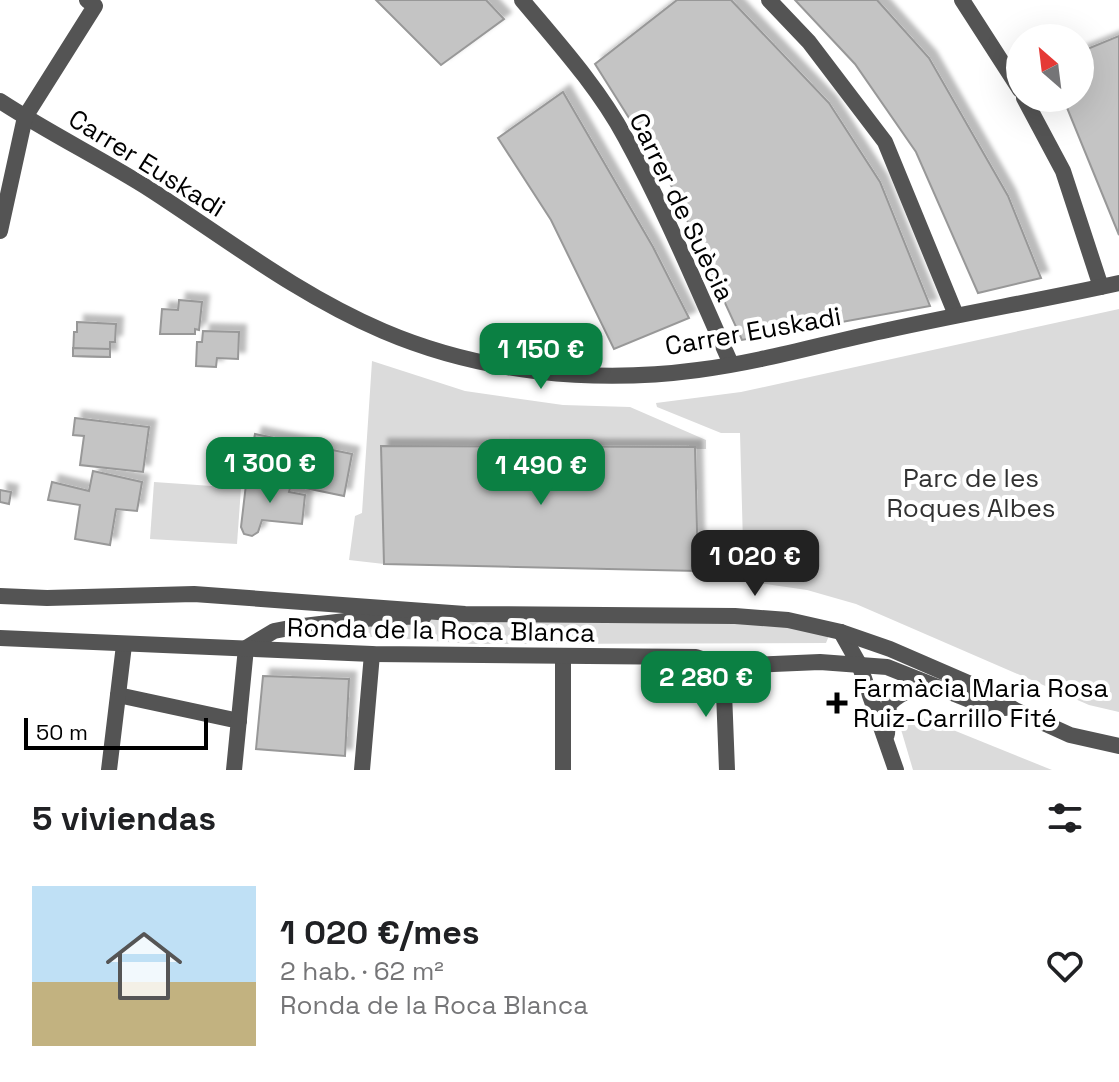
<!DOCTYPE html>
<html lang="es">
<head>
<meta charset="utf-8">
<style>
  body { margin:0; font-family:"Space Grotesk",sans-serif; background:#f6f6f6; color:#202124; height:100vh; display:flex; flex-direction:column; font-size:30px; white-space:nowrap }
  * { box-sizing:border-box; margin:0 }
  p { font-size:26px; color:#757577 }
  .icon { flex:none; width:44px; height:44px; fill:none; stroke:currentColor; stroke-width:2; stroke-linecap:round; stroke-linejoin:round }
  .map { position:relative; height:770px; overflow:hidden }
  .side { display:flex; flex-direction:column; background:#fff; flex:1 }
  .side>* { flex:none }
  .needle { width:52px; rotate:332deg }
  .tools { position:absolute; left:1006px; top:24px; display:grid; gap:16px }
  .tools a { display:grid; place-items:center; width:88px; height:88px; border-radius:50%; background:#fff; box-shadow:0 8px 32px #0002; font-size:40px }
  .scale { position:absolute; left:24px; bottom:20px; width:184px; box-sizing:border-box; padding-left:8px; border:4px solid #000; border-top:0; font-size:22px; line-height:28px; white-space:nowrap; color:#000; -webkit-text-stroke:6px #fff; paint-order:stroke }
  .price { position:absolute; translate:-50% -68px; padding:0 18px; border-radius:16px; background:#0b8043; color:#fff; font-size:26px; line-height:52px; filter:drop-shadow(0 2px 4px #0008) }
  .price::after { content:''; position:absolute; left:50%; top:48px; width:24px; height:18px; margin-left:-12px; background:inherit; clip-path:polygon(0 0,100% 0,50% 100%) }
  .price.active { background:#222; color:#fff }
  ul { padding:0; list-style:none }
  li { display:flex; align-items:center; gap:24px; height:200px; padding:0 32px }
  li span { display:grid; place-items:center; flex:none; width:224px; height:160px; border-radius:0px; color:#555 }
  li>.icon { margin-inline-start:auto }
  span .icon { width:96px; height:96px; fill:#fffc; stroke-width:1 }
  li b { font-size:34px }
  h2 { display:flex; justify-content:space-between; align-items:center; height:96px; padding:0 32px; font-size:34px }
  .map>svg:first-child { display:block }
  .green { fill:#dbdbdb }
  .building { fill:#c4c4c4; stroke:#989898; stroke-width:2; filter:url(#shadow) }
  .lines { fill:none; stroke-linecap:round; stroke-linejoin:round }
  .pedestrian { stroke:#545454; stroke-width:16 }
  .minor { stroke:#545454; stroke-width:16 }
  .tertiary { stroke:#545454; stroke-width:16 }
  .poi-dot { fill:#000; stroke:#fff; stroke-width:3 }
  .labels { text-anchor:middle; stroke-width:8; stroke-linejoin:round; paint-order:stroke }
  .street-label { font-size:26px; fill:#000; stroke:#fff }
  .park-label { font-size:26px; fill:#323232; stroke:#fff }
  .poi-label { font-size:26px; fill:#000; stroke:#fff; text-anchor:start }
</style>
</head>
<body>
<div class="map">
<svg width="1119" height="770" viewBox="0 0 1119 770">
  <defs>
    <filter id="shadow"><feDropShadow dx="7" dy="-7" stdDeviation="2" flood-color="#0004"/></filter>
  </defs>
  <rect width="100%" height="100%" fill="#fff"/>
  <g class="green">
    <polygon points="1119,309 1119,712 1089,705 856,604 807,590 744,581 740,433 721,433 657,407 656,403 741,392"/>
    <polygon points="372,361 465,391 563,405 630,407 706,440 706,449 382,446 384,564 349,560 355,516 362,513"/>
    <polygon points="154,482 241,488 237,544 150,539"/>
    <polygon points="394,618 759,623 830,633 826,643 472,644 383,637 297,636 295,627"/>
    <polygon points="916,715 1052,770 913,770 900,726"/>
  </g>
  <g class="building">
    <polygon points="376,0 486,0 504,19 441,65"/>
    <polygon points="677,0 731,0 829,103 880,182 930,306 742,340 670,183 595,64"/>
    <polygon points="795,0 877,0 929,58 1008,196 1041,278 978,293 916,152 855,64"/>
    <polygon points="1119,36 1119,235 1063,98 1080,98 1080,52"/>
    <polygon points="563,92 653,247 689,318 614,349 551,220 498,138"/>
    <polygon points="179,300 202,302 199,330 195,329 195,334 160,334 162,309 178,310"/>
    <polygon points="77,322 116,324 115,342 110,342 110,357 73,356 74,332 77,332"/>
    <polygon points="203,331 239,332 238,359 217,358 216,367 196,366 197,342 202,342"/>
    <polygon points="73,348 110,349 110,357 73,356"/>
    <polygon points="75,418 149,427 143,472 80,465 84,436 73,435"/>
    <polygon points="255,434 352,454 344,496 247,476"/>
    <polygon points="381,446 695,447 698,571 384,564"/>
    <polygon points="93,471 142,482 137,511 116,509 110,545 75,539 80,505 48,500 52,482 89,491"/>
    <polygon points="247,476 291,485 289,492 305,495 302,524 262,520 258,532 252,536 244,534 241,527"/>
    <polygon points="0,490 11,492 9,504 0,502"/>
    <polygon points="263,676 349,679 345,756 256,749"/>
  </g>
  <g class="lines">
    <g class="pedestrian">
      <polyline points="118,695 239,721"/>
      <polyline points="362,770 372,654"/>
    </g>
    <g class="minor">
      <path d="M522 0C558 43 598 87 625 137 665 210 697 288 731 364"/>
      <polyline points="769,0 809,42 885,142 956,315"/>
      <polyline points="962,0 1020,90"/>
      <polyline points="1024,98 1063,171 1101,287"/>
      <path d="M0 101C49 133 102 159 151 190 228 240 299 295 383 331 481 373 594 384 698 370 762 362 825 343 888 330 965 313 1042 300 1119 283"/>
      <polyline points="0,231 25,117 95,6 87,0"/>
      <polyline points="841,632 859,664 896,770"/>
      <polyline points="723,666 727,770"/>
      <path d="M887 734 889 704C904 689 917 687 939 690"/>
      <polyline points="109,770 124,645"/>
      <polyline points="234,770 246,648 274,631 295,627 362,619 424,616"/>
      <polyline points="563,770 563,658"/>
    </g>
    <g class="tertiary">
      <polyline points="0,596 47,598 194,594 465,614 735,616 788,620 841,632 890,649 980,688 1015,710 1070,735 1119,746"/>
      <polyline points="0,638 372,654 696,657 723,666 820,662 887,667 975,702 1005,708"/>
    </g>
  </g>
  <path class="poi-dot" d="M833 691h8v8h8v8h-8v8h-8v-8h-8v-8h8z"/>
  <g class="labels">
    <g class="street-label">
      <text transform="translate(147 163) rotate(32)" y="9">Carrer Euskadi</text>
      <text transform="translate(682 207) rotate(64)" y="9">Carrer de Suècia</text>
      <text transform="translate(753 331) rotate(-10)" y="9">Carrer Euskadi</text>
      <text transform="translate(441 630) rotate(1)" y="9">Ronda de la Roca Blanca</text>
    </g>
    <g class="park-label">
      <text x="971" y="487">Parc de les<tspan x="971" dy="30">Roques Albes</tspan></text>
    </g>
    <g class="poi-label">
      <text x="853" y="697">Farmàcia Maria Rosa<tspan x="853" dy="30">Ruiz-Carrillo Fité</tspan></text>
    </g>
  </g>
</svg>
<div class="tools">
<a><svg class="needle" viewBox="-14 -14 28 28"><path d="M0-13l5 13h-10z" fill="#e53935"/><path d="M0 13l5-13h-10z" fill="#757577"/></svg></a>
</div>
<div class="scale">50 m</div>
<b class="price" style="left:541px;top:391px">1 150 €</b>
<b class="price" style="left:270px;top:505px">1 300 €</b>
<b class="price" style="left:541px;top:507px">1 490 €</b>
<b class="price active" style="left:755px;top:598px">1 020 €</b>
<b class="price" style="left:706px;top:719px">2 280 €</b>
</div>
<section class="side">
<h2>5 viviendas<svg class="icon" aria-label="filters" viewBox="0 0 24 24"><path d="M4 7h16M4 17h16"/><circle cx="9" cy="7" r="2"/><circle cx="15" cy="17" r="2"/></svg></h2>
<ul>
<li><span style="background:linear-gradient(#bfe0f5 60%,#c2b280 0)"><svg class="icon" aria-label="home" viewBox="0 0 24 24"><path d="M3 11l9-7 9 7M6 9v11h12V9"/></svg></span><div><b>1 020 €/mes</b><p>2 hab. · 62 m²</p><p>Ronda de la Roca Blanca</p></div><svg class="icon" aria-label="heart" viewBox="0 0 24 24"><path d="M12 20l-8-8c-3-5 5-10 8-4 3-6 11-1 8 4z"/></svg></li>
</ul>
</section>
</body>
</html>
